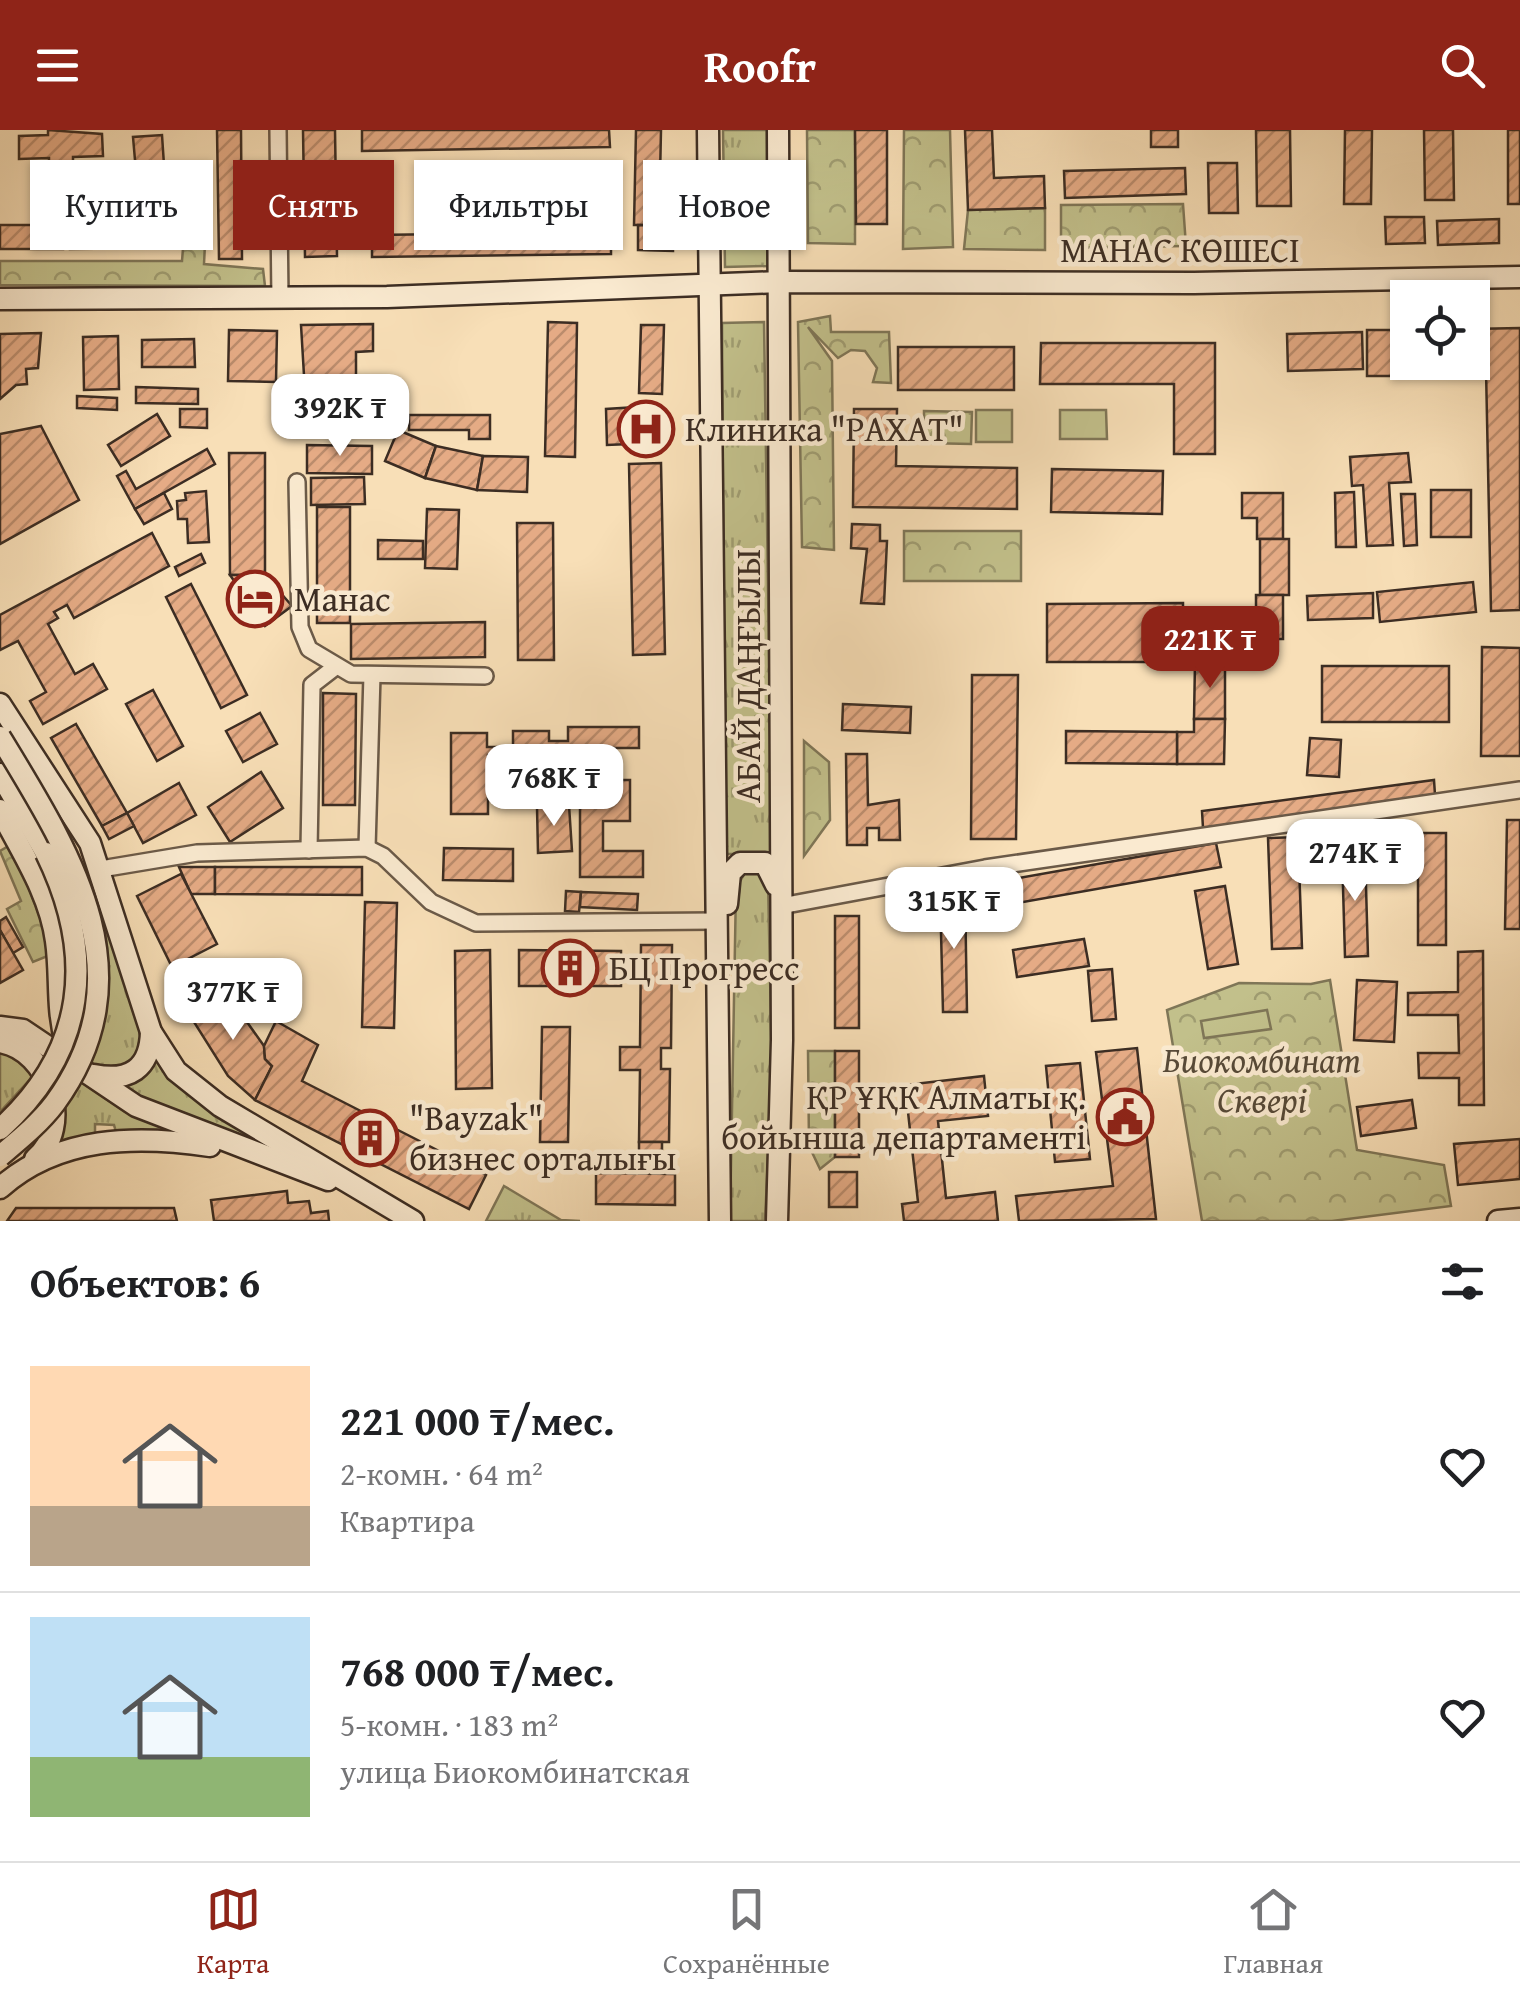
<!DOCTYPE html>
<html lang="ru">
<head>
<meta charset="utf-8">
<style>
  body { margin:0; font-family:"Gentium Book Plus",serif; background:#f2f2f2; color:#202124; height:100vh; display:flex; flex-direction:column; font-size:38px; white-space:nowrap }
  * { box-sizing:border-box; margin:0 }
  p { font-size:32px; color:#757577 }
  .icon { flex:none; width:55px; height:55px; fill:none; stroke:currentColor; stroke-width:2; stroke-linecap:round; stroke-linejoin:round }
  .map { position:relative; height:1091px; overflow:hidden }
  .drawer { display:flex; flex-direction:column; background:#fff; flex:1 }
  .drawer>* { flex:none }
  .guide { position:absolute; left:30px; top:30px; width:1000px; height:90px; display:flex; gap:20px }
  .tools { position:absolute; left:1390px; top:150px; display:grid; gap:20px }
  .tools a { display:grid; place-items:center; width:100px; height:100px; border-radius:0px; background:#fff; box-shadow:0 2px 8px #0004; font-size:50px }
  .price { position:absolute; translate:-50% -85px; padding:0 22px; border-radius:20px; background:#fff; color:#222; font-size:32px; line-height:65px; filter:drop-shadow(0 2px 5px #0008) }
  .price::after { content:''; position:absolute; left:50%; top:60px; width:30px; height:22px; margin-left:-15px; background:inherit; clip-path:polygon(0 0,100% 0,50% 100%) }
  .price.on { background:#8f2418; color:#fff }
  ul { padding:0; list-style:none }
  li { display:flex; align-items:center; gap:30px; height:250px; padding:0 30px }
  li+li { border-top:2px solid #e0e0e0 }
  li span { display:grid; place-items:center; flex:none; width:280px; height:200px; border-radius:0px; color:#555 }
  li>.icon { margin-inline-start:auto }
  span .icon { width:120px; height:120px; fill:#fffc; stroke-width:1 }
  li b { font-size:42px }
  h2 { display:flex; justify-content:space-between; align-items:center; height:120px; padding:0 30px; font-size:42px }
  .pill { padding:0 35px; border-radius:0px; background:#fff; box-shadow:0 2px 8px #0004; font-size:35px; line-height:90px }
  .pill.on { background:#8f2418; color:#fff }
  header { display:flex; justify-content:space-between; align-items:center; height:130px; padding:0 30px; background:#8f2418; color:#fff; font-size:45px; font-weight:700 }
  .tabs { display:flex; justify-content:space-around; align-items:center; height:140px; border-top:2px solid #e0e0e0; background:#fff; font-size:28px; color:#757577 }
  .tabs a { display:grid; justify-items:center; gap:5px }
  .tabs .on { color:#8f2418 }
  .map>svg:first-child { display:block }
  .grass { fill:url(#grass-tufts); stroke:#7f7657; stroke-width:2.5 }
  .forest { fill:url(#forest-crowns); stroke:#7f7657; stroke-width:2.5 }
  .pitch { fill:#c2c08b; stroke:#7f7657; stroke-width:2.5 }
  .building { fill:url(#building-hatch); stroke:#3c2d23; stroke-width:2.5 }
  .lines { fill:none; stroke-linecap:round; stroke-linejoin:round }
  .street-casing { stroke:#6b5a48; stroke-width:20 }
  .secondary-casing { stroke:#3c2d23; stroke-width:25 }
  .street { stroke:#faead0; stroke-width:15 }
  .secondary { stroke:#faead0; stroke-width:20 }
  .secondary-bridge-casing { stroke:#3c2d23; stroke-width:25; stroke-linecap:butt }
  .secondary-bridge { stroke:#faead0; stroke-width:20 }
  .labels { text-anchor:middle; stroke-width:9; stroke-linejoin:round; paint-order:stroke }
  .street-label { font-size:35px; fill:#3c2d23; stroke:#faead0 }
  .poi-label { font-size:35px; fill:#3c2d23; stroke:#faead0; text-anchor:start }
  .park-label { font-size:35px; font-style:italic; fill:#574a38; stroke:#faead0 }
</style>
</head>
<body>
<header><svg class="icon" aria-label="menu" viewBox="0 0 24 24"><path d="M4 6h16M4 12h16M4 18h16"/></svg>Roofr<svg class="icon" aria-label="search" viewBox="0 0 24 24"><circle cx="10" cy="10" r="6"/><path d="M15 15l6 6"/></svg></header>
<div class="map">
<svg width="1520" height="1091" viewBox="0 0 1520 1091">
  <defs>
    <pattern id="grass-tufts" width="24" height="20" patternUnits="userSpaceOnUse" patternTransform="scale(2.5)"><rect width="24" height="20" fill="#c2c08b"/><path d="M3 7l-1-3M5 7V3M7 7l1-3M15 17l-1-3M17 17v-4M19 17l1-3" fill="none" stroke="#9f9c71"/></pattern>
    <pattern id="forest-crowns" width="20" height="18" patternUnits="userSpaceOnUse" patternTransform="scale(2.5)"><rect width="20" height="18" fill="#c2c08b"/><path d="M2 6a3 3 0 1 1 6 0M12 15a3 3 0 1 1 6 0" fill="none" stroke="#9f9c71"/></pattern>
    <pattern id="building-hatch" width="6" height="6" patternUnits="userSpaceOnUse" patternTransform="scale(2.5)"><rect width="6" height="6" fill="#e5ab85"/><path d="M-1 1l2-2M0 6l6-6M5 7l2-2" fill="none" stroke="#bb8c6c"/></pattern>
  </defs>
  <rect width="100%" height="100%" fill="#f8dfb7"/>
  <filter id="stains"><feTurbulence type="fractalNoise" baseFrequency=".002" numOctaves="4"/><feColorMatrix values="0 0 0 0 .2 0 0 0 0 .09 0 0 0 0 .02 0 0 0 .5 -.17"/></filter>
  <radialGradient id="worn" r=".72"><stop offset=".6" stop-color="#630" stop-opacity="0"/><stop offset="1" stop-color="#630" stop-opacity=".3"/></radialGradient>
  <g class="grass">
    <polygon points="723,0 767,0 768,136 725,137"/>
    <polygon points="764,192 772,724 725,724 722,193"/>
    <polygon points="746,741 757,741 768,752 772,940 765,1091 730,1091 736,758"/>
    <path d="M103 786 144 911 129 942 89 937C110 887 112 839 103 786Z"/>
    <polygon points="0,919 16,926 34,945 0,982"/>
    <polygon points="155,925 287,1022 158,976 118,957 143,947"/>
    <polygon points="81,952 125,982 191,1008 116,1002 114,995 95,994 95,1006 56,1017 64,977"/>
    <polygon points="504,1056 561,1090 580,1091 486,1091"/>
  </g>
  <g class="forest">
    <polygon points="807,0 855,0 855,114 808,113"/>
    <polygon points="904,0 950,0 953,117 903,119"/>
    <polygon points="1183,74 1186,116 1061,118 1061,75"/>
    <polygon points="1045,78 1045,120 964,119 968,80"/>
    <polygon points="185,93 206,93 204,134 263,139 265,156 0,155 0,131 182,131"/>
    <polygon points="830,186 831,202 889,202 891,253 873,252 877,238 865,221 851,220 838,228 808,197 832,231 834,420 802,417 798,192"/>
    <polygon points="924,281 972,282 971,314 924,313"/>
    <rect x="904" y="401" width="117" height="50"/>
    <polygon points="804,611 829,632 830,690 804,726"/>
    <polygon points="12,714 52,819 50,825 33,832 7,779 21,771 0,721"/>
    <polygon points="1330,850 1357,1020 1444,1035 1451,1076 1332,1091 1202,1091 1167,880 1239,853 1311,854"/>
    <polygon points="808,921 835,921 835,1027 820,1039 809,1016"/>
  </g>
  <g class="pitch">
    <rect x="976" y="280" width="36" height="32"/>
    <polygon points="1060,280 1106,280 1107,309 1060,309"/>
    <polygon points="1267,880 1271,899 1204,908 1201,891"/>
  </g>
  <g class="building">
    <polygon points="48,0 102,4 103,26 73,27 73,41 49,42 49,28 19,29 19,6 48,5"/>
    <polygon points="217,0 241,0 242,129 219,129"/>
    <polygon points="303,0 335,0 337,126 305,127"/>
    <polygon points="362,0 609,0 610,17 362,21"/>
    <polygon points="636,0 661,0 659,95 634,95"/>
    <polygon points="855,0 887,0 887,94 856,94"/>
    <polygon points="965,0 992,0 994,48 1044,46 1045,78 968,80"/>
    <rect x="1151" y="0" width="27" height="17"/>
    <polygon points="1256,0 1290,0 1291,76 1257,76"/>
    <polygon points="1345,0 1372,0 1371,74 1344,74"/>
    <polygon points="1424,0 1453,0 1454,70 1425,70"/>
    <rect x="1508" y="0" width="12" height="74"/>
    <polygon points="162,5 165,50 137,53 133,7"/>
    <polygon points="1208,33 1237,33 1238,83 1209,83"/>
    <polygon points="1185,38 1186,64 1065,68 1064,41"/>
    <polygon points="1385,87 1424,87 1425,113 1386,114"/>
    <polygon points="1499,89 1499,113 1438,115 1437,91"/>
    <polygon points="175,93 175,118 70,119 70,94"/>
    <rect x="0" y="95" width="63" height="24"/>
    <polygon points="638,95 673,96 673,121 638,120"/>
    <polygon points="611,102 611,124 372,127 372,105"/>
    <polygon points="548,192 577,193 575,327 545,326"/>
    <polygon points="373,194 373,221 356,222 356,295 307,296 301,195"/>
    <polygon points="641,195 664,195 662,264 639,263"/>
    <polygon points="1520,198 1520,480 1491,481 1486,240 1457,241 1457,232 1472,232 1472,199"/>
    <polygon points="229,200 277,201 276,252 228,251"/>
    <polygon points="1367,200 1408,200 1408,232 1453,232 1453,246 1367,246"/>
    <polygon points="1362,202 1363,239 1288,241 1287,204"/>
    <polygon points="41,203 38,238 26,239 27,254 16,255 0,269 0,204"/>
    <polygon points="118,206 119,259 84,260 83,207"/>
    <polygon points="194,209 195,237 142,237 142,210"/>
    <polygon points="1041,213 1215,213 1215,324 1174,324 1174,254 1040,254"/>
    <rect x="898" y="217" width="116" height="43"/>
    <polygon points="136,257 198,259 198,274 136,273"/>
    <polygon points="77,266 117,268 117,280 77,278"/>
    <polygon points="652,276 654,313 607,315 606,279"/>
    <polygon points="180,279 207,279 207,298 180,297"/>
    <polygon points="854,279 897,279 896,336 1017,338 1017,379 853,377"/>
    <polygon points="157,284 170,306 121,336 108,315"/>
    <polygon points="409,285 490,285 490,309 469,309 469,300 409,300"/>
    <polygon points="41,296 79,370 0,414 0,304"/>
    <polygon points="398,300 436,316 425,348 385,331"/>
    <polygon points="307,315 372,316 372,344 307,343"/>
    <polygon points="436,316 483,326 477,360 425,348"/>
    <polygon points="207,319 215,334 135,379 117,346 126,341 136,359"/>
    <polygon points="229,323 265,323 265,445 230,445"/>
    <polygon points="1408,323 1411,352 1389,353 1393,415 1367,416 1363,355 1352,356 1350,327"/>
    <polygon points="483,326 528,327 527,362 477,360"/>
    <polygon points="661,333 665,524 633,525 629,334"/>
    <polygon points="1052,339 1163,341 1162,384 1051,382"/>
    <polygon points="364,347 365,374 311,375 311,348"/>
    <rect x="1431" y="360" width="40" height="47"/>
    <polygon points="206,361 209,412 188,413 187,389 178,389 177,371 186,370 185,363"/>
    <polygon points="1354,362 1356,417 1336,417 1335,363"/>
    <polygon points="164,363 172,379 144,394 135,379"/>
    <polygon points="1242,363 1283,363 1283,409 1257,409 1257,388 1242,388"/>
    <polygon points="1401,364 1415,364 1417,415 1404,416"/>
    <rect x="317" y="377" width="33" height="116"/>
    <polygon points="427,379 459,380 457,439 425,438"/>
    <polygon points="517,393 553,393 554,530 518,530"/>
    <polygon points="852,394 880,395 880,411 887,411 884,474 861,473 867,419 851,418"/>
    <polygon points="152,403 169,436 74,488 67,475 54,482 58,488 48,494 75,544 93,534 107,559 43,594 30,571 46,562 18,511 0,520 0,485"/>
    <rect x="1260" y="409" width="29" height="56"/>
    <polygon points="378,410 423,411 423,429 378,429"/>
    <polygon points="201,424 205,433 179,446 175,437"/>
    <polygon points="230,445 265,445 292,476 265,496"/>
    <polygon points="1473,452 1476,482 1380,492 1377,462"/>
    <polygon points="191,454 247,565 221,578 166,467"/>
    <polygon points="1373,463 1373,488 1308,490 1307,466"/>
    <polygon points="1256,465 1283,465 1283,509 1244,509 1245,488 1256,488"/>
    <polygon points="1183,473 1183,532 1047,532 1047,474"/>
    <polygon points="485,492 485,527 351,529 351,494"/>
    <polygon points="1482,517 1520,518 1520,626 1481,626"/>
    <polygon points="1195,532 1225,533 1225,589 1194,589"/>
    <rect x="1322" y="536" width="127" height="56"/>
    <polygon points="972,545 1018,545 1016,709 971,709"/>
    <polygon points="153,560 183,616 157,631 126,574"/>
    <polygon points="323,563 356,564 355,675 323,675"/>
    <polygon points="843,574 911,577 910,603 842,600"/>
    <polygon points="260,583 277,614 243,632 226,601"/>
    <polygon points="1194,589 1225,589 1224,634 1177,634 1177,602 1194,602"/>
    <polygon points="76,594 127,683 102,696 51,608"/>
    <polygon points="568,597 639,597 639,618 603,618 603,650 630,650 630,691 603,691 603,721 643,721 643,747 580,747 580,621 553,621 553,633 511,633 511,625 488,625 488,684 451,684 451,603 487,603 487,617 513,617 513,601 549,601 549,611 568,611"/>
    <polygon points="1066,601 1177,602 1177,634 1066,633"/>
    <polygon points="1310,608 1341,610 1339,647 1307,645"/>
    <polygon points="846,624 867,624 868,675 899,670 900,710 879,710 879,698 867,698 867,715 847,715"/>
    <polygon points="261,642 283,678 230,712 208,677"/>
    <polygon points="1434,650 1435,665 1203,698 1202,681"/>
    <polygon points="179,653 196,685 143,713 127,683"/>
    <polygon points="569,675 572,721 538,723 537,677"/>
    <polygon points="127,683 134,696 109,709 102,696"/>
    <polygon points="1507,690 1520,690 1520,799 1505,799"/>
    <rect x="1418" y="703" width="28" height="112"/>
    <polygon points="1298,707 1302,818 1272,819 1268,708"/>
    <polygon points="1216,713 1221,737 1000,776 996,752"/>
    <polygon points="444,718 513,719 513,751 443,750"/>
    <polygon points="1342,722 1365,722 1368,826 1345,827"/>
    <polygon points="179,737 215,737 215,764 191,764"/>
    <polygon points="215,737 362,737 362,765 215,764"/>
    <polygon points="181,744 217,814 172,837 137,766"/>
    <polygon points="1225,756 1238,834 1208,839 1195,761"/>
    <polygon points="566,761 581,762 579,782 565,781"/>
    <polygon points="581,762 638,764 637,780 580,777"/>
    <polygon points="940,762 965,762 967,882 943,882"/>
    <polygon points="365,772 397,773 394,898 362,897"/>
    <rect x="835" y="786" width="24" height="112"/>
    <polygon points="6,787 23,817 13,823 0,800 0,791"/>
    <polygon points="0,800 23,840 0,853"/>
    <polygon points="1084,809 1089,836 1017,847 1013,820"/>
    <polygon points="641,815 672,815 671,918 661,918 661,939 670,939 669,1012 639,1012 640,940 620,940 620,917 640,917"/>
    <polygon points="490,820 492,958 456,959 455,821"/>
    <polygon points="519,820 621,821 621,856 519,856"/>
    <polygon points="1483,821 1484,975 1459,975 1459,948 1419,948 1418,923 1459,923 1458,885 1408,885 1408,863 1458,862 1458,822"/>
    <polygon points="1112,839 1116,889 1092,891 1088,841"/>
    <polygon points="1357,850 1397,852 1394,912 1354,910"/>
    <polygon points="225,861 264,916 265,929 272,936 255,970 228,946 189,884"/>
    <polygon points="276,891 318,915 302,951 486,1045 469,1079 255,970 272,936 265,929 264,916"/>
    <polygon points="542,897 570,897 568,1012 540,1012"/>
    <polygon points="1137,918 1156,1089 1019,1091 1016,1066 1113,1056 1096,922"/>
    <rect x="835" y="921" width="24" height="106"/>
    <polygon points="1080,933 1090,1029 1055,1032 1046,936"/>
    <polygon points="984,946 988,986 938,991 946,1068 995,1062 998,1091 904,1091 902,1074 918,1072 905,955"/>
    <polygon points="1412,970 1416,998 1361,1006 1357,977"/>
    <polygon points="1520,1009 1520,1049 1458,1055 1454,1014"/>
    <polygon points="639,1012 662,1012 662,1044 639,1043"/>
    <rect x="829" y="1042" width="28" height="35"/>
    <polygon points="596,1043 675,1044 675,1075 596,1074"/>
    <polygon points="287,1061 288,1073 309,1071 311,1083 328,1081 329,1091 214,1091 211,1070"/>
    <polygon points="16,1078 174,1078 177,1091 7,1091"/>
  </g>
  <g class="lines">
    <g class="street-casing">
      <g id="street">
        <polyline points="278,0 280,169"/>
        <polyline points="297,352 300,497 309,519 351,544 485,546"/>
        <polyline points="367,718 372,545"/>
        <polyline points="309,720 312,555 334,538"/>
        <polyline points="101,739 197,723 367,718 383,726 431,772 476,793 715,791"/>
        <polyline points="781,776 985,738 1520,660"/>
      </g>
    </g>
    <g class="secondary-casing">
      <g id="secondary">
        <polyline points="708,0 720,1091"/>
        <polyline points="0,169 387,167 780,152 1194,153 1520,147"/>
        <polyline points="0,574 90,713 151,902 176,941 220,976 413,1091"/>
        <polyline points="0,644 46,723"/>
        <path d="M0 680C21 721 50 764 56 811 61 845 56 878 66 913"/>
        <polyline points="727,774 730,743 740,733 765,733 776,755"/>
        <polyline points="0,897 23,900 136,976 328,1050"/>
        <path d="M0 912C50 920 74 997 35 1029"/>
        <path d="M94 945C129 952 150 939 151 902"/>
        <path d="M0 1058C58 1006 136 1005 210 1016"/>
        <polyline points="777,1091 782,910 778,0"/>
        <polyline points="1498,1091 1520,1089"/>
      </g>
    </g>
    <use href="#street" class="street"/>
    <use href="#secondary" class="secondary"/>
    <g class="secondary-bridge-casing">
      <g id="secondary-bridge">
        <path d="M0 607C70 722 149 844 55 973 40 993 19 1010 0 1026"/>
        <path d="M0 999C87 921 96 825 46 723"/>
      </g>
    </g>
    <use href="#secondary-bridge" class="secondary-bridge"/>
  </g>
  <defs>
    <g id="hospital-ring" transform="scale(2.875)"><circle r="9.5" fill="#faead0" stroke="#8f2418" stroke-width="1.5"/><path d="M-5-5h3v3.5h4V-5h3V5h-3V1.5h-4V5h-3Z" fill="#8f2418"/></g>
    <g id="hotel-ring" transform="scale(2.875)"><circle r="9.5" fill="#faead0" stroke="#8f2418" stroke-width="1.5"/><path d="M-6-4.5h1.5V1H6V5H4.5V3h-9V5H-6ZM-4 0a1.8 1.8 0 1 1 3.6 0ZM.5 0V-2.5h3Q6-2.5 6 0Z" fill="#8f2418"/></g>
    <g id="building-ring" transform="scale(2.875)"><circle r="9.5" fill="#faead0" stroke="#8f2418" stroke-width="1.5"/><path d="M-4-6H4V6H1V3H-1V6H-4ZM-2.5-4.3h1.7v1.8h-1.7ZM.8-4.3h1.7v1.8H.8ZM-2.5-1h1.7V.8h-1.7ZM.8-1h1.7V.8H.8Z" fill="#8f2418"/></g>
    <g id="civic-ring" transform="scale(2.875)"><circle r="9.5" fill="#faead0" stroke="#8f2418" stroke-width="1.5"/><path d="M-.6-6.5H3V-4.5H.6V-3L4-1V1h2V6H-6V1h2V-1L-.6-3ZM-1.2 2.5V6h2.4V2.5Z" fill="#8f2418"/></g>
  </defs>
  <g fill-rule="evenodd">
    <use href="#hospital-ring" x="646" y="299"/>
    <use href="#hotel-ring" x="255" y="469"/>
    <use href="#building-ring" x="570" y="838"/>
    <use href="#civic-ring" x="1125" y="987"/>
    <use href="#building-ring" x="370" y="1008"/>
  </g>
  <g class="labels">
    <g class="street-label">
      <text x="1180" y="132">МАНАС КӨШЕСІ</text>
      <text transform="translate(748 546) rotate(-90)" y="12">АБАЙ ДАҢҒЫЛЫ</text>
    </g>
    <g class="poi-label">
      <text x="685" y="311">Клиника "РАХАТ"</text>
      <text x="294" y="481">Манас</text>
      <text x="609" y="850">БЦ Прогресс</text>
      <text x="1086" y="979" text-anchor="end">ҚР ҰҚК Алматы қ.<tspan x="1086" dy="40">бойынша департаменті</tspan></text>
      <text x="409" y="1000">"Bayzak"<tspan x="409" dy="40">бизнес орталығы</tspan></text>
    </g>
    <g class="park-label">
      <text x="1262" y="942">Биокомбинат<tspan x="1262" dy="40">Сквері</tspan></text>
    </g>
  </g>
  <rect width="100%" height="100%" filter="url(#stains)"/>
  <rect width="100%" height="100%" fill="url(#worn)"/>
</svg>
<div class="tools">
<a><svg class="icon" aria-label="locate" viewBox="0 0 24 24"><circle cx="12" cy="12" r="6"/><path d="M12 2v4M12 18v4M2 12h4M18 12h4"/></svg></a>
</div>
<b class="price" style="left:340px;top:329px">392K ₸</b>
<b class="price on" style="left:1210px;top:561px">221K ₸</b>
<b class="price" style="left:554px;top:699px">768K ₸</b>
<b class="price" style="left:1355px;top:774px">274K ₸</b>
<b class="price" style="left:954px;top:822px">315K ₸</b>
<b class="price" style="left:233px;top:913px">377K ₸</b>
<div class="guide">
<a class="pill">Купить</a>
<a class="pill on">Снять</a>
<a class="pill">Фильтры</a>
<a class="pill">Новое</a>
</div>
</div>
<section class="drawer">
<h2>Объектов: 6<svg class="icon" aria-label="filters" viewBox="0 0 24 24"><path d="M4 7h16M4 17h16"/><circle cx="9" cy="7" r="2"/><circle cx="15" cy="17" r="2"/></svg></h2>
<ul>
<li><span style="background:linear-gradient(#ffd9b3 70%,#b9a48a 0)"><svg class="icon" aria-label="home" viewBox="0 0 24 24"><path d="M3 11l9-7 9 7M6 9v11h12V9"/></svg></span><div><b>221 000 ₸/мес.</b><p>2-комн. · 64 m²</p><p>Квартира</p></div><svg class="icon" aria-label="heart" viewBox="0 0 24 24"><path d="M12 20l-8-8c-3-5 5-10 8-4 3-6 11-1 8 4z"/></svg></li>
<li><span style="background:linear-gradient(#bfe0f5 70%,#8fb573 0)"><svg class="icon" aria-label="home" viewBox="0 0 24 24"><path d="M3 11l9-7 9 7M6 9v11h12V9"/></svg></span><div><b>768 000 ₸/мес.</b><p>5-комн. · 183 m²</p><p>улица Биокомбинатская</p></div><svg class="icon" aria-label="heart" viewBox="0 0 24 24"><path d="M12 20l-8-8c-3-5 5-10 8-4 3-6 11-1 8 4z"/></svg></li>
</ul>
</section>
<nav class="tabs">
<a class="on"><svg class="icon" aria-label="map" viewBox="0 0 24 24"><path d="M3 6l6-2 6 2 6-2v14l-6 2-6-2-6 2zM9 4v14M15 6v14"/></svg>Карта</a>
<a><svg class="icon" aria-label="saved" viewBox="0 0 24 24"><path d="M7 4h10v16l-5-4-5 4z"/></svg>Сохранённые</a>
<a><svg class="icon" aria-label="home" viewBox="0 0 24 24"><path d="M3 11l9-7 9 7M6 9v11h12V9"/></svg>Главная</a>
</nav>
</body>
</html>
